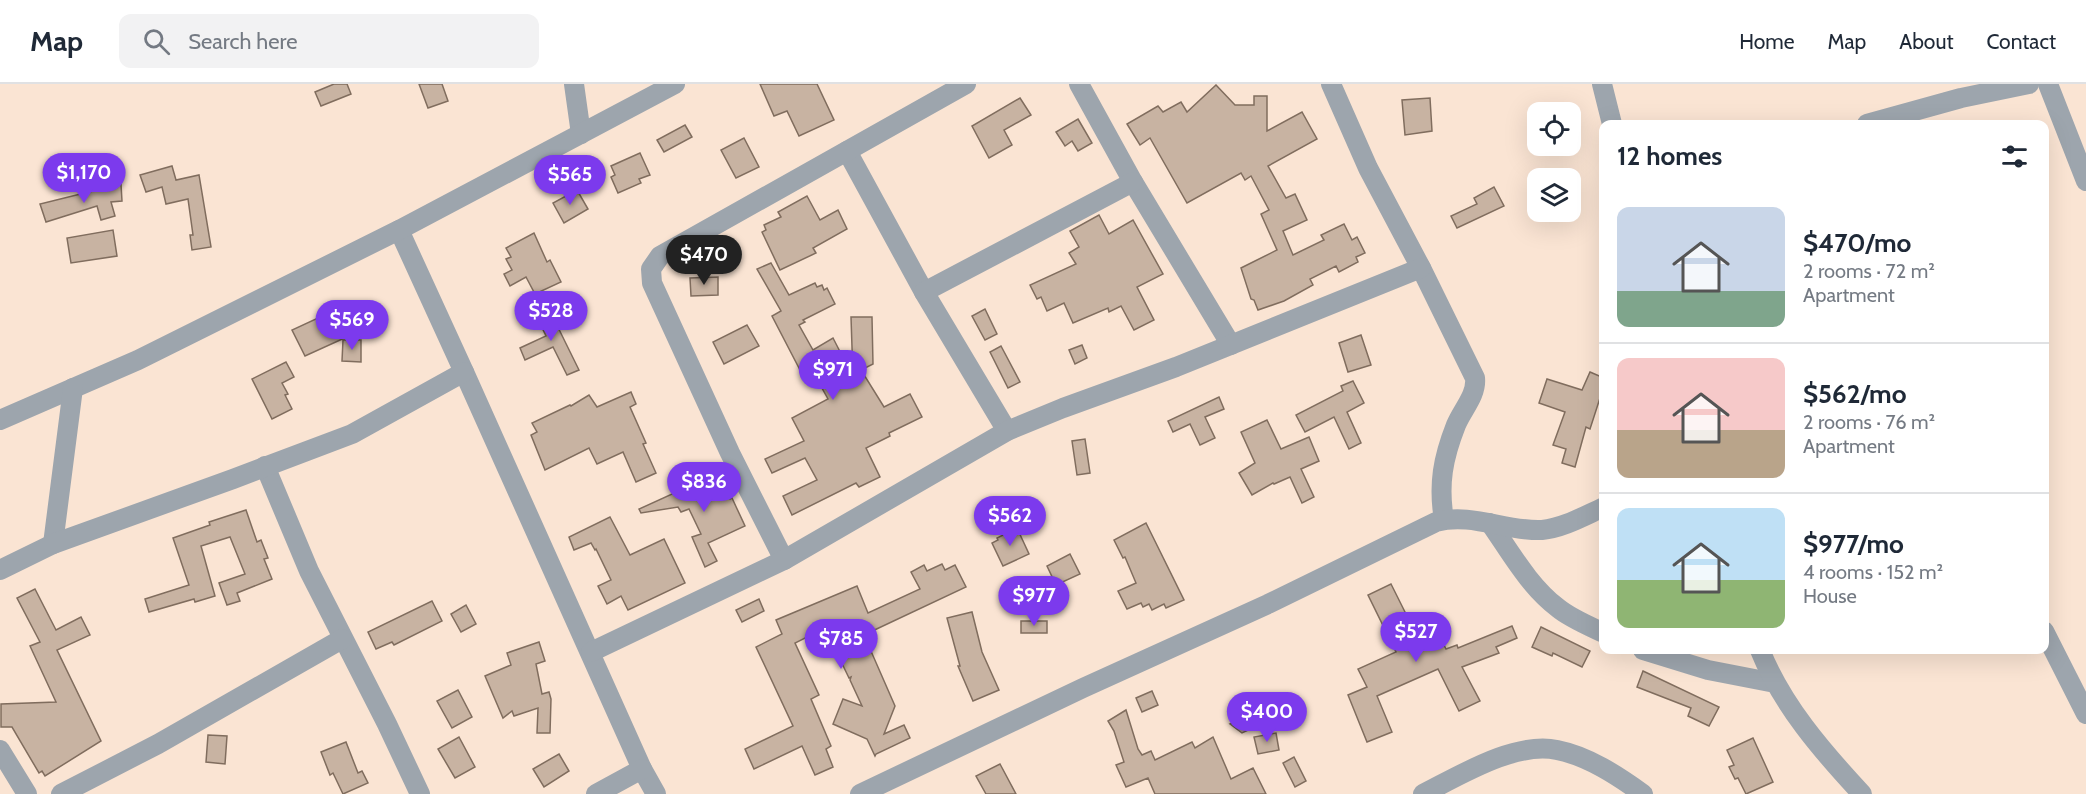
<!DOCTYPE html>
<html lang="en">
<head>
<meta charset="utf-8">
<style>
  body { margin:0; font-family:Cabin,sans-serif; background:#f2f2f3; color:#1f2937; height:100vh; display:flex; flex-direction:column; font-size:22px; white-space:nowrap }
  * { box-sizing:border-box; margin:0 }
  p { font-size:20px; color:#747a83 }
  .icon { flex:none; width:33px; height:33px; fill:none; stroke:currentColor; stroke-width:2; stroke-linecap:round; stroke-linejoin:round }
  .map { position:relative; flex:1; overflow:hidden }
  .details { position:absolute; left:1599px; top:36px; width:450px; height:534px; display:flex; flex-direction:column; background:#fff; border-radius:12px; box-shadow:0 6px 24px #0002 }
  .details>* { flex:none }
  .buttons { position:absolute; left:1527px; top:18px; display:grid; gap:12px }
  .buttons a { display:grid; place-items:center; width:54px; height:54px; border-radius:12px; background:#fff; box-shadow:0 6px 24px #0002; font-size:30px }
  .price { position:absolute; translate:-50% -51px; padding:0 14px; border-radius:21px; background:#7c3aed; color:#fff; font-size:20px; line-height:39px; filter:drop-shadow(0 2px 3px #0008) }
  .price::after { content:''; position:absolute; left:50%; top:36px; width:18px; height:14px; margin-left:-9px; background:inherit; clip-path:polygon(0 0,100% 0,50% 100%) }
  .price.current { background:#222; color:#fff }
  ul { padding:0; list-style:none }
  li { display:flex; align-items:center; gap:18px; height:150px; padding:0 18px }
  li+li { border-top:2px solid #e0e1e3 }
  li span { display:grid; place-items:center; flex:none; width:168px; height:120px; border-radius:12px; color:#555 }
  li>.icon { margin-inline-start:auto }
  span .icon { width:72px; height:72px; fill:#fffc; stroke-width:1 }
  li b { font-size:26px }
  h2 { display:flex; justify-content:space-between; align-items:center; height:72px; padding:0 18px; font-size:26px }
  header { display:flex; align-items:center; gap:36px; box-sizing:border-box; height:84px; padding:0 30px; background:#fff; border-bottom:2px solid #e0e1e3 }
  header strong { font-size:28px }
  nav { display:flex; gap:33px; margin-inline-start:auto; font-size:21px }
  .search { width:420px; height:54px; background:#f2f2f3; display:flex; align-items:center; gap:15px; box-sizing:border-box; padding:0 21px; border-radius:12px; color:#747a83; font-size:22px }
  .map>svg:first-child { display:block }
  .building { fill:#c8b3a2; stroke:#806d5e; stroke-width:1.5 }
  .lines { fill:none; stroke-linecap:round; stroke-linejoin:round }
  .minor { stroke:#9da5ad; stroke-width:20 }
</style>
</head>
<body>
<header>
<strong>Map</strong>
<div class="search"><svg class="icon" aria-label="search" viewBox="0 0 24 24"><circle cx="10" cy="10" r="6"/><path d="M15 15l6 6"/></svg>Search here</div>
<nav><a>Home</a><a>Map</a><a>About</a><a>Contact</a></nav>
</header>
<div class="map">
<svg width="2086" height="710" viewBox="0 0 2086 710">
  <rect width="100%" height="100%" fill="#fae4d3"/>
  <g class="building">
    <polygon points="334,0 347,0 351,10 321,22 315,8"/>
    <polygon points="419,0 442,0 448,17 428,24"/>
    <polygon points="760,0 817,0 834,36 799,52 787,27 774,32"/>
    <polygon points="1216,1 1235,21 1254,21 1254,12 1267,12 1267,47 1302,28 1317,55 1268,82 1286,114 1295,110 1307,136 1283,147 1293,171 1324,156 1321,151 1344,140 1352,156 1357,153 1365,169 1356,173 1358,178 1339,188 1336,182 1310,195 1313,201 1284,217 1258,226 1254,216 1251,215 1241,184 1277,166 1261,130 1269,126 1251,92 1245,96 1241,89 1187,119 1150,54 1140,61 1127,40 1158,22 1163,28 1181,18 1187,28"/>
    <polygon points="1020,14 1031,31 1004,46 1012,61 989,74 972,42"/>
    <polygon points="1430,14 1432,47 1405,51 1402,16"/>
    <polygon points="1078,35 1092,59 1078,67 1072,57 1065,62 1056,48"/>
    <polygon points="685,41 692,53 664,68 657,56"/>
    <polygon points="744,54 759,83 736,94 721,66"/>
    <polygon points="640,69 650,91 639,95 641,99 618,109 611,93 615,91 611,82"/>
    <polygon points="172,82 176,96 199,91 211,163 192,166 190,151 193,151 188,115 166,120 162,103 146,108 140,91"/>
    <polygon points="121,100 122,117 111,118 115,132 101,136 97,122 46,138 40,120"/>
    <polygon points="1494,103 1504,122 1457,144 1451,132 1477,120 1474,114"/>
    <polygon points="577,106 588,125 564,139 553,119"/>
    <polygon points="807,112 820,136 838,126 847,145 813,164 816,169 780,186 762,148 766,146 764,141 781,133 778,128"/>
    <polygon points="1099,131 1109,150 1133,136 1163,190 1137,203 1154,236 1134,246 1121,222 1109,228 1108,224 1073,239 1064,219 1047,227 1041,213 1037,215 1030,201 1076,180 1069,169 1079,163 1070,147"/>
    <polygon points="113,146 117,172 71,179 67,154"/>
    <polygon points="534,149 547,178 550,176 561,198 535,210 526,193 510,202 504,190 512,186 506,175 511,173 506,164"/>
    <polygon points="771,179 789,211 815,199 817,203 822,201 824,206 827,204 835,220 803,236 805,238 799,241 813,266 833,254 853,293 851,233 872,233 873,280 861,286 884,323 910,310 922,333 889,349 890,352 866,364 880,393 859,403 856,399 792,431 783,412 817,396 805,374 772,389 765,375 804,357 792,334 828,315 809,281 800,286 772,232 781,227 757,185"/>
    <polygon points="718,193 718,211 691,212 690,194"/>
    <polygon points="346,221 349,230 349,252 305,272 292,246"/>
    <polygon points="547,221 579,286 567,291 553,263 525,276 520,264 546,252 534,227"/>
    <polygon points="985,225 997,250 985,256 972,232"/>
    <polygon points="747,241 759,262 724,280 713,258"/>
    <polygon points="1361,251 1371,281 1348,288 1339,259"/>
    <polygon points="343,256 361,256 361,278 342,277"/>
    <polygon points="1082,261 1087,274 1075,280 1069,266"/>
    <polygon points="1001,262 1020,298 1008,304 990,268"/>
    <polygon points="286,278 294,293 282,299 288,310 285,311 292,325 272,335 252,295"/>
    <polygon points="1590,288 1604,294 1604,316 1600,314 1590,345 1586,343 1575,383 1562,379 1566,365 1553,361 1565,328 1539,319 1547,295 1582,306"/>
    <polygon points="1353,297 1364,319 1347,328 1361,359 1349,365 1334,333 1305,348 1296,331 1343,307 1341,302"/>
    <polygon points="631,308 636,320 630,323 646,359 643,360 656,389 636,398 623,368 597,380 589,364 545,386 531,351 537,348 532,339 570,321 571,322 589,311 597,323"/>
    <polygon points="1219,313 1224,325 1205,333 1215,354 1200,361 1190,340 1173,348 1168,337"/>
    <polygon points="1267,336 1281,365 1309,353 1319,377 1301,385 1314,413 1302,419 1290,393 1274,400 1273,399 1252,411 1239,389 1255,379 1241,348"/>
    <polygon points="1085,355 1090,389 1077,391 1072,357"/>
    <polygon points="716,390 730,415 732,414 745,442 708,459 717,477 705,483 692,453 701,450 689,425 681,428 678,423 641,429 639,425"/>
    <polygon points="246,426 257,458 261,456 268,474 264,475 272,495 237,509 240,517 227,521 219,499 245,490 230,453 201,462 215,512 195,518 194,515 149,528 145,515 189,501 173,454 210,441 209,438"/>
    <polygon points="610,433 630,471 664,455 685,499 628,526 621,512 607,520 598,502 611,496 596,465 595,466 591,459 574,466 569,453"/>
    <polygon points="1146,439 1184,516 1166,524 1164,520 1152,526 1149,520 1143,523 1141,519 1127,525 1118,507 1136,499 1125,473 1123,474 1114,456"/>
    <polygon points="1017,444 1029,470 1003,482 992,459 998,456 997,454"/>
    <polygon points="1070,470 1080,490 1056,501 1047,482"/>
    <polygon points="942,480 945,486 955,481 966,503 849,558 850,561 867,558 895,622 884,650 904,641 910,654 876,670 875,672 867,655 833,640 843,615 862,622 850,596 851,593 849,594 825,544 795,559 819,611 811,615 831,662 826,665 833,683 815,691 802,662 754,685 745,665 793,642 756,563 782,550 776,536 857,502 868,529 920,505 911,488 924,481 927,487"/>
    <polygon points="1391,500 1414,546 1432,537 1446,565 1457,561 1458,564 1512,542 1517,554 1496,563 1499,569 1462,583 1480,617 1459,627 1438,585 1377,612 1392,648 1367,658 1348,611 1367,603 1358,585 1396,568 1368,511"/>
    <polygon points="35,505 56,546 81,533 90,551 57,566 101,657 45,692 42,687 39,689 12,643 1,643 1,620 56,618 30,562 40,558 17,514"/>
    <polygon points="759,515 764,527 742,538 736,526"/>
    <polygon points="432,517 442,537 394,561 392,558 376,565 368,548"/>
    <polygon points="466,521 476,540 461,548 451,530"/>
    <polygon points="972,528 982,568 999,606 973,617 958,582 960,582 947,534"/>
    <rect x="1021" y="537" width="26" height="12"/>
    <polygon points="1541,543 1590,567 1582,583 1553,569 1552,572 1532,563"/>
    <polygon points="539,558 545,577 536,580 542,610 549,608 551,615 550,649 537,649 538,624 514,632 512,627 503,634 485,592 511,581 507,569"/>
    <polygon points="1643,587 1719,623 1709,642 1688,632 1691,624 1637,603"/>
    <polygon points="458,606 472,633 452,644 437,617"/>
    <polygon points="1152,607 1158,621 1142,628 1136,614"/>
    <polygon points="1126,626 1138,665 1142,671 1151,667 1155,676 1192,658 1195,664 1213,653 1231,695 1253,684 1266,710 1155,710 1148,694 1126,703 1116,681 1124,678 1114,647 1108,637"/>
    <polygon points="1249,631 1255,643 1242,649 1230,640"/>
    <polygon points="1276,649 1279,666 1258,670 1254,653"/>
    <polygon points="208,651 227,652 225,680 206,678"/>
    <polygon points="459,653 475,683 455,694 438,665"/>
    <polygon points="1753,654 1773,698 1746,710 1738,694 1735,695 1729,683 1734,681 1727,666"/>
    <polygon points="346,658 358,689 362,687 368,699 343,710 333,689 330,691 321,668"/>
    <polygon points="559,670 569,687 544,703 533,685"/>
    <polygon points="1294,673 1306,697 1295,703 1283,679"/>
    <polygon points="1000,680 1016,710 986,710 976,692"/>
  </g>
  <g class="lines">
    <g class="minor">
      <polyline points="574,0 581,50"/>
      <polyline points="1079,0 1133,98 1231,261"/>
      <path d="M1331 0 1368 84 1421 184 1475 294C1477 311 1462 326 1456 341 1443 374 1438 400 1444 436"/>
      <polyline points="1602,0 1612,40"/>
      <polyline points="2048,0 2086,97"/>
      <polyline points="1867,40 1961,14 2029,0"/>
      <polyline points="847,67 924,208 1007,347"/>
      <polyline points="399,146 464,288 642,685 656,710"/>
      <polyline points="924,208 1133,98"/>
      <polyline points="0,336 138,276 399,146 675,0"/>
      <polyline points="265,382 309,487 387,640 420,710"/>
      <path d="M1490 439C1511 469 1529 502 1558 524 1570 534 1589 542 1604 549"/>
      <polyline points="53,460 73,304"/>
      <polyline points="784,476 730,369 652,199 651,185 660,172 966,0"/>
      <polyline points="0,486 53,460 233,395 352,350 464,288"/>
      <polyline points="2044,547 2086,630"/>
      <polyline points="1643,566 1708,586 1775,599"/>
      <path d="M1760 566C1782 621 1822 667 1862 710"/>
      <polyline points="591,568 784,476 1007,347 1063,324 1176,283 1421,184"/>
      <polyline points="0,666 27,710"/>
      <polyline points="61,710 158,660 342,555"/>
      <polyline points="596,710 642,685"/>
      <path d="M860 710 1083 604 1268 520 1436 438C1471 428 1507 448 1542 446 1563 444 1584 432 1604 423"/>
      <path d="M1423 710C1459 692 1515 657 1557 666 1588 672 1618 692 1643 710"/>
    </g>
  </g>
</svg>
<div class="buttons">
<a><svg class="icon" aria-label="locate" viewBox="0 0 24 24"><circle cx="12" cy="12" r="6"/><path d="M12 2v4M12 18v4M2 12h4M18 12h4"/></svg></a>
<a><svg class="icon" aria-label="layers" viewBox="0 0 24 24"><path d="M12 4l9 5-9 5-9-5zM3 14l9 5 9-5"/></svg></a>
</div>
<b class="price" style="left:84px;top:120px">$1,170</b>
<b class="price" style="left:570px;top:122px">$565</b>
<b class="price current" style="left:704px;top:202px">$470</b>
<b class="price" style="left:551px;top:258px">$528</b>
<b class="price" style="left:352px;top:267px">$569</b>
<b class="price" style="left:833px;top:317px">$971</b>
<b class="price" style="left:704px;top:429px">$836</b>
<b class="price" style="left:1010px;top:463px">$562</b>
<b class="price" style="left:1034px;top:543px">$977</b>
<b class="price" style="left:1416px;top:579px">$527</b>
<b class="price" style="left:841px;top:586px">$785</b>
<b class="price" style="left:1267px;top:659px">$400</b>
<section class="details">
<h2>12 homes<svg class="icon" aria-label="filters" viewBox="0 0 24 24"><path d="M4 7h16M4 17h16"/><circle cx="9" cy="7" r="2"/><circle cx="15" cy="17" r="2"/></svg></h2>
<ul>
<li><span style="background:linear-gradient(#c9d6e8 70%,#7fa58c 0)"><svg class="icon" aria-label="home" viewBox="0 0 24 24"><path d="M3 11l9-7 9 7M6 9v11h12V9"/></svg></span><div><b>$470/mo</b><p>2 rooms · 72 m²</p><p>Apartment</p></div></li>
<li><span style="background:linear-gradient(#f6c9c9 60%,#b9a48a 0)"><svg class="icon" aria-label="home" viewBox="0 0 24 24"><path d="M3 11l9-7 9 7M6 9v11h12V9"/></svg></span><div><b>$562/mo</b><p>2 rooms · 76 m²</p><p>Apartment</p></div></li>
<li><span style="background:linear-gradient(#bfe0f5 60%,#8fb573 0)"><svg class="icon" aria-label="home" viewBox="0 0 24 24"><path d="M3 11l9-7 9 7M6 9v11h12V9"/></svg></span><div><b>$977/mo</b><p>4 rooms · 152 m²</p><p>House</p></div></li>
</ul>
</section>
</div>
</body>
</html>
